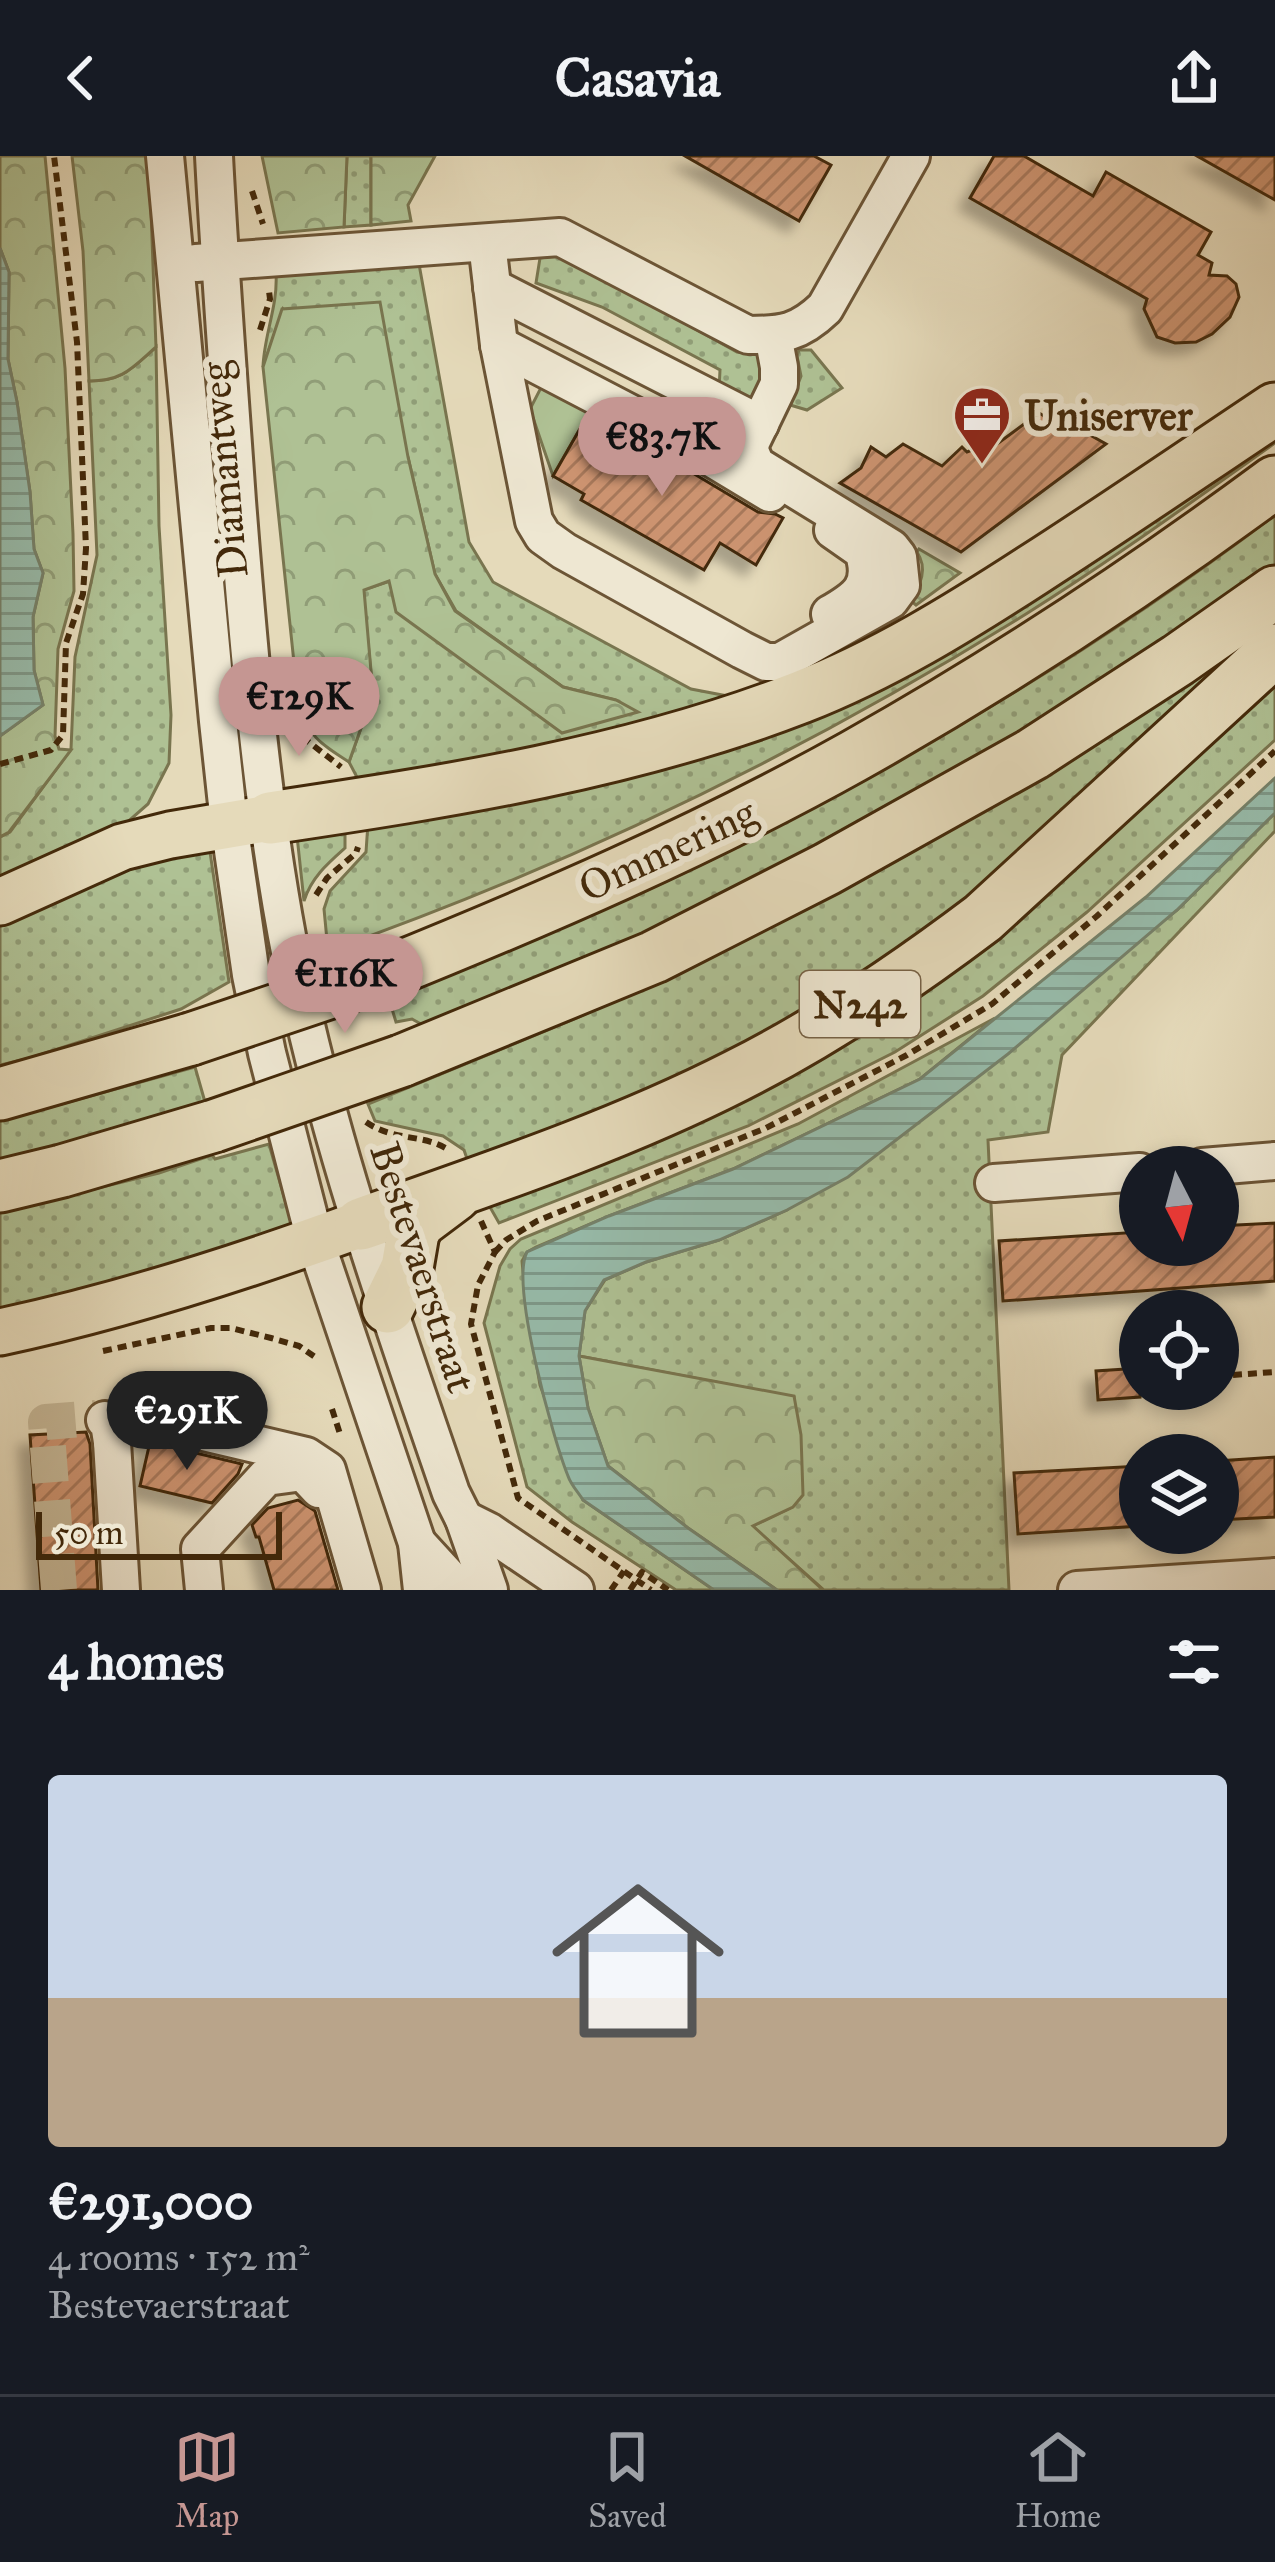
<!DOCTYPE html>
<html lang="en">
<head>
<meta charset="utf-8">
<style>
  body { margin:0; font-family:"IM FELL Great Primer",serif; background:#20242c; color:#f1f3f6; height:100vh; display:flex; flex-direction:column; font-size:45px; white-space:nowrap }
  * { box-sizing:border-box; margin:0 }
  p { font-size:39px; color:#9ea1a6 }
  .icon { flex:none; width:66px; height:66px; fill:none; stroke:currentColor; stroke-width:2; stroke-linecap:round; stroke-linejoin:round }
  .map { position:relative; height:1434px; overflow:hidden }
  .drawer { display:flex; flex-direction:column; background:#171b24; flex:1 }
  .drawer>* { flex:none }
  .needle { width:78px; rotate:174deg }
  .tools { position:absolute; left:1119px; top:990px; display:grid; gap:24px }
  .tools a { display:grid; place-items:center; width:120px; height:120px; border-radius:50%; background:#171b24; box-shadow:0 6px 18px #0003; font-size:60px }
  .scale { position:absolute; left:36px; bottom:30px; width:246px; box-sizing:border-box; padding-left:12px; border:6px solid #43290a; border-top:0; font-size:33px; line-height:42px; white-space:nowrap; color:#43290a; -webkit-text-stroke:9px #eee7d2; paint-order:stroke }
  .price { position:absolute; translate:-50% -102px; padding:0 27px; border-radius:42px; background:#c59692; color:#111; font-size:39px; line-height:78px; filter:drop-shadow(0 3px 6px #0008) }
  .price::after { content:''; position:absolute; left:50%; top:72px; width:36px; height:27px; margin-left:-18px; background:inherit; clip-path:polygon(0 0,100% 0,50% 100%) }
  .price.active { background:#222; color:#fff }
  ul { padding:0; list-style:none }
  li { display:grid; align-content:center; gap:24px; height:636px; padding:0 48px }
  li span { display:grid; place-items:center; height:372px; border-radius:12px; color:#555 }
  li>.icon { margin-inline-start:auto }
  span .icon { width:216px; height:216px; fill:#fffc; stroke-width:1 }
  li b { font-size:51px }
  h2 { display:flex; justify-content:space-between; align-items:center; height:144px; padding:0 48px; font-size:51px }
  header { display:flex; justify-content:space-between; align-items:center; height:156px; padding:0 48px; background:#171b24; font-size:54px; font-weight:800 }
  .tab-bar { display:flex; justify-content:space-around; align-items:center; height:168px; border-top:3px solid #363941; background:#171b24; font-size:33px; color:#9ea1a6 }
  .tab-bar a { display:grid; justify-items:center; gap:6px }
  .tab-bar .active { color:#c59692 }
  .map>svg:first-child { display:block }
  .grass { fill:url(#grass-dots); stroke:#79754f; stroke-width:3 }
  .forest { fill:url(#forest-crowns); stroke:#79754f; stroke-width:3 }
  .green { fill:#afc194; stroke:#79754f; stroke-width:3 }
  .water { fill:url(#water-rules); stroke:#75816a; stroke-width:3 }
  .building { fill:url(#building-hatch); stroke:#43290a; stroke-width:3; filter:url(#shadow) }
  .lines { fill:none; stroke-linecap:round; stroke-linejoin:round }
  .minor-tunnel { stroke:#c5b797; stroke-width:36; stroke-dasharray:36 18; stroke-linecap:butt }
  .minor-casing { stroke:#6c5536; stroke-width:42 }
  .major-casing { stroke:#43290a; stroke-width:51 }
  .highway-casing { stroke:#43290a; stroke-width:57 }
  .path { stroke:#43290a; stroke-width:6; stroke-dasharray:9 6; stroke-linecap:butt }
  .minor { stroke:#eee7d2; stroke-width:36 }
  .major { stroke:#e5daba; stroke-width:45 }
  .highway { stroke:#e5daba; stroke-width:51 }
  .highway-bridge-casing { stroke:#43290a; stroke-width:57; stroke-linecap:butt }
  .highway-bridge { stroke:#e5daba; stroke-width:51 }
  .labels { text-anchor:middle; stroke-width:12; stroke-linejoin:round; paint-order:stroke }
  .shield { fill:#eee7d2; stroke:#766246; stroke-width:3 }
  .shield-label { font-size:39px; font-weight:bold; fill:#43290a }
  .poi-label { font-size:42px; font-weight:bold; fill:#43290a; stroke:#eee7d2; text-anchor:start }
  .street-label { font-size:42px; fill:#43290a; stroke:#eee7d2 }
</style>
</head>
<body>
<header><svg class="icon" aria-label="back" viewBox="0 0 24 24"><path d="M15 5l-7 7 7 7"/></svg>Casavia<svg class="icon" aria-label="share" viewBox="0 0 24 24"><path d="M12 15V3M7 8l5-5 5 5M5 13v7h14v-7"/></svg></header>
<div class="map">
<svg width="1275" height="1434" viewBox="0 0 1275 1434">
  <defs>
    <pattern id="grass-dots" width="8" height="8" patternUnits="userSpaceOnUse" patternTransform="scale(3)"><rect width="8" height="8" fill="#afc194"/><path d="M2 2h.1M6 6h.1" fill="none" stroke="#909d77" stroke-width="1.8" stroke-linecap="round"/></pattern>
    <pattern id="forest-crowns" width="20" height="18" patternUnits="userSpaceOnUse" patternTransform="scale(3)"><rect width="20" height="18" fill="#afc194"/><path d="M2 6a3 3 0 1 1 6 0M12 15a3 3 0 1 1 6 0" fill="none" stroke="#909d77"/></pattern>
    <pattern id="water-rules" width="6" height="5" patternUnits="userSpaceOnUse" patternTransform="scale(3)"><rect width="6" height="5" fill="#97bbaa"/><path d="M0 2.5h6" fill="none" stroke="#7d9889"/></pattern>
    <pattern id="building-hatch" width="6" height="6" patternUnits="userSpaceOnUse" patternTransform="scale(3)"><rect width="6" height="6" fill="#cc9370"/><path d="M-1 1l2-2M0 6l6-6M5 7l2-2" fill="none" stroke="#a7785a"/></pattern>
    <filter id="shadow"><feDropShadow dx="-11" dy="11" stdDeviation="6" flood-color="#0004"/></filter>
  </defs>
  <rect width="100%" height="100%" fill="#e5daba"/>
  <filter id="stains"><feTurbulence type="fractalNoise" baseFrequency=".00167" numOctaves="4"/><feColorMatrix values="0 0 0 0 .2 0 0 0 0 .09 0 0 0 0 .02 0 0 0 .5 -.17"/></filter>
  <radialGradient id="worn" r=".72"><stop offset=".6" stop-color="#630" stop-opacity="0"/><stop offset="1" stop-color="#630" stop-opacity=".3"/></radialGradient>
  <g class="grass">
    <polygon points="347,0 371,0 371,69 344,71"/>
    <polygon points="562,99 737,196 765,199 770,215 753,243 719,234 720,214 602,151 536,127 540,102"/>
    <path d="M419 108 469 386 493 426 691 533 759 546 360 627 349 606 373 538 363 434 390 425 562 576 636 556 615 544 563 531 456 455 435 418 408 301 283 153 263 211C264 179 278 150 276 118Z"/>
    <path d="M156 191 159 370 171 559 169 607 148 648 123 670 0 727V681L10 676 71 593 75 501 97 399 89 225C123 225 132 212 156 191Z"/>
    <polygon points="799,194 811,194 842,232 807,254 790,249 801,220 797,200"/>
    <path d="M1275 265V287C1193 345 1112 404 1026 458 806 595 572 709 328 795L324 753 330 735 366 696 368 667 741 578Z"/>
    <path d="M1275 359V411L1007 593 674 768 430 873 412 863 396 866 389 843C501 797 615 752 723 698 916 601 1103 489 1275 359Z"/>
    <polygon points="1275,458 1275,480 832,857 472,1017 464,994 443,980 375,965 368,948 577,862 752,779 907,699 1072,595"/>
    <polygon points="1275,511 1275,584 1087,756 983,840 895,896 748,970 499,1067 482,1037 681,962"/>
    <polygon points="1275,657 1275,675 1062,899 1048,976 988,984 1009,1434 824,1434 752,1370 792,1351 794,1241 579,1200 585,1155 605,1124 646,1106 719,1084 787,1054 1177,754"/>
    <path d="M345 671V692C327 708 311 722 304 745L297 680Z"/>
    <polygon points="209,689 229,826 181,853 30,902 0,909 0,766 122,710"/>
    <polygon points="995,862 920,923 733,1013 609,1060 536,1091 527,1096 522,1105 526,1147 540,1229 583,1344 714,1434 676,1434 572,1366 527,1331 484,1167 500,1110 510,1093 521,1083 798,968"/>
    <polygon points="195,911 207,953 0,1008 0,965"/>
    <polygon points="269,988 293,1072 283,1085 0,1157 0,1056 159,1017 212,999 215,1003"/>
  </g>
  <g class="forest">
    <polygon points="0,0 45,0 65,212 73,378 74,435 58,493 55,580 59,593 71,594 9,676 0,681 0,580 43,549 34,514 33,461 43,417 34,393 30,336 17,246 8,203 9,116 0,92"/>
    <path d="M72 0H149L156 191C132 212 123 225 89 225L83 95Z"/>
    <polygon points="262,0 347,0 344,71 278,77"/>
    <polygon points="371,0 435,0 408,49 411,65 371,69"/>
    <path d="M380 146 408 301 435 418 455 455 563 531 616 544 638 556 562 577 396 456 389 425 364 434 373 538 349 606C319 587 308 580 298 545L263 211 282 153Z"/>
    <path d="M919 393 960 417 916 449 910 444C921 428 928 413 917 396Z"/>
    <polygon points="579,1200 794,1240 801,1279 803,1339 793,1351 753,1370 823,1434 777,1434 688,1372 608,1310 588,1252"/>
  </g>
  <polygon class="green" points="547,220 611,256 602,273 585,264 553,320 530,253"/>
  <g class="water">
    <polygon points="0,92 9,116 8,203 17,246 30,336 34,393 43,417 33,461 34,514 43,549 0,580"/>
    <path d="M1275 622V657L1177 754 1008 898 848 1021 787 1054 719 1084 646 1106 604 1124 585 1155 579 1200 588 1252 608 1310 688 1372 777 1434H714L583 1344C578 1336 571 1329 568 1320 553 1283 510 1128 527 1096L609 1060 733 1013 920 923 1146 741Z"/>
  </g>
  <g class="building">
    <polygon points="685,0 814,0 831,9 799,65"/>
    <polygon points="994,0 1024,0 1093,40 1106,16 1211,76 1198,99 1212,107 1209,119 1227,120 1236,128 1239,141 1230,161 1212,178 1196,186 1175,187 1157,181 1144,153 1147,143 970,42"/>
    <polygon points="1197,0 1275,0 1275,44"/>
    <polygon points="1074,256 1081,274 1106,288 961,396 840,327 861,312 871,291 886,301 903,288 942,310 962,291 967,296 980,291 993,291 1039,257 1056,267"/>
    <polygon points="585,264 616,281 619,277 676,307 758,356 775,358 783,362 756,409 720,387 704,414 581,344 584,338 553,320"/>
    <polygon points="1275,1067 1275,1125 1003,1145 999,1085 1140,1076 1140,1089 1218,1089 1218,1070"/>
    <polygon points="1140,1212 1140,1241 1098,1244 1096,1215"/>
    <polygon points="86,1276 90,1288 98,1434 41,1434 30,1279"/>
    <polygon points="150,1286 242,1308 238,1318 212,1347 140,1330"/>
    <polygon points="1275,1301 1275,1361 1218,1364 1218,1305"/>
    <polygon points="1140,1310 1140,1370 1018,1378 1014,1317"/>
    <polygon points="298,1344 315,1355 338,1434 274,1434 259,1381 256,1381 252,1369 268,1352"/>
  </g>
  <g class="lines">
    <polyline class="minor-tunnel" points="59,1434 46,1266 96,1262"/>
    <g class="minor-casing">
      <g id="minor">
        <polyline points="165,0 218,565 229,667 251,819 267,897 315,1084 417,1387 422,1434"/>
        <path d="M214 0C220 115 229 230 237 345 249 499 262 655 292 806 329 988 391 1162 451 1337L464 1363 489 1434"/>
        <polyline points="487,87 499,189 534,365 543,380 564,395 742,494 766,506 780,506 890,444 901,429 898,401 891,392 756,309 750,295 751,286 779,228 779,211 773,179"/>
        <path d="M196 107 560 81 748 179C783 179 799 177 825 152L911 0"/>
        <polyline points="492,131 760,268"/>
        <polyline points="499,189 687,287 770,337"/>
        <path d="M830 458C858 442 875 430 863 395L833 374"/>
        <polyline points="1202,1011 1275,1005"/>
        <polyline points="994,1027 1140,1016"/>
        <polyline points="105,1264 109,1267 112,1286 121,1434"/>
        <polyline points="112,1286 117,1266 127,1258 306,1300 327,1314 362,1434"/>
        <polyline points="464,1363 488,1375 575,1434"/>
        <polyline points="417,1387 450,1423 455,1434"/>
        <polyline points="204,1434 200,1393 266,1321 303,1316 319,1333"/>
        <polyline points="1077,1434 1275,1421"/>
      </g>
    </g>
    <g class="major-casing">
      <g id="major">
        <polyline points="0,746 122,691 170,679 270,662"/>
        <path d="M0 1176C123 1150 243 1111 361 1068"/>
      </g>
    </g>
    <g class="highway-casing">
      <g id="highway">
        <path d="M270 662C450 635 631 607 801 541 883 509 959 462 1033 414 1114 362 1194 307 1275 253"/>
        <path d="M381 819C542 754 702 685 854 600 1000 518 1140 426 1275 326"/>
        <polyline points="401,905 654,801 827,713 1033,598 1178,504 1275,436"/>
        <polyline points="0,938 191,883"/>
        <polyline points="0,1030 62,1015 214,970"/>
        <path d="M361 1068C486 1024 618 980 736 920 824 876 905 821 983 762L1275 494"/>
        <polyline points="388,1151 407,1112 413,1077 419,1066 455,1039"/>
      </g>
    </g>
    <g class="path">
      <polyline points="252,35 263,68"/>
      <polyline points="260,174 270,143 269,135"/>
      <polyline points="294,568 305,583 341,611"/>
      <polyline points="0,608 51,594 63,579 66,487 83,438 86,392 77,186 54,0"/>
      <polyline points="316,739 327,722 356,697 358,691"/>
      <path d="M366 966C395 986 422 977 449 994"/>
      <polyline points="481,1065 495,1096 478,1129 471,1168 518,1342 651,1434"/>
      <polyline points="495,1096 506,1084 537,1065 766,972 907,899 992,848 1097,760 1275,595"/>
      <polyline points="103,1195 211,1172 231,1172 271,1182 299,1190 315,1201"/>
      <polyline points="1218,1220 1275,1216"/>
      <polyline points="332,1253 341,1281"/>
      <polyline points="611,1434 624,1415"/>
      <polyline points="630,1434 642,1416 668,1434"/>
    </g>
    <use href="#minor" class="minor"/>
    <use href="#major" class="major"/>
    <use href="#highway" class="highway"/>
    <g class="highway-bridge-casing">
      <g id="highway-bridge">
        <polyline points="191,883 381,819"/>
        <polyline points="214,970 401,905"/>
      </g>
    </g>
    <use href="#highway-bridge" class="highway-bridge"/>
  </g>
  <defs>
    <g id="office-pin" transform="scale(3)"><path d="M0 17L-7.5 6A9.5 9.5 0 1 1 7.5 6Z" fill="#8f2418" stroke="#eee7d2"/><path d="M-6-3h4V-5.5h4V-3h4V5H-6ZM-1-4.5V-3h2v-1.5ZM-6 0V1H6V0Z" fill="#fff"/></g>
  </defs>
  <g fill-rule="evenodd">
    <use href="#office-pin" x="982" y="259"/>
  </g>
  <g class="labels">
    <rect class="shield" x="800" y="815" width="120" height="66" rx="9"/>
    <g class="shield-label">
      <text x="860" y="862">N242</text>
    </g>
    <g class="poi-label">
      <text x="1024" y="274">Uniserver</text>
    </g>
    <g class="street-label">
      <text transform="translate(223 314) rotate(-95)" y="15">Diamantweg</text>
      <text transform="translate(667 693) rotate(-25)" y="15">Ommering</text>
      <text transform="translate(424 1111) rotate(72)" y="15">Bestevaerstraat</text>
    </g>
  </g>
  <rect width="100%" height="100%" filter="url(#stains)"/>
  <rect width="100%" height="100%" fill="url(#worn)"/>
</svg>
<div class="tools">
<a><svg class="needle" viewBox="-14 -14 28 28"><path d="M0-13l5 13h-10z" fill="#e53935"/><path d="M0 13l5-13h-10z" fill="#9ea1a6"/></svg></a>
<a><svg class="icon" aria-label="locate" viewBox="0 0 24 24"><circle cx="12" cy="12" r="6"/><path d="M12 2v4M12 18v4M2 12h4M18 12h4"/></svg></a>
<a><svg class="icon" aria-label="layers" viewBox="0 0 24 24"><path d="M12 4l9 5-9 5-9-5zM3 14l9 5 9-5"/></svg></a>
</div>
<div class="scale">50 m</div>
<b class="price" style="left:662px;top:343px">€83.7K</b>
<b class="price" style="left:299px;top:603px">€129K</b>
<b class="price" style="left:345px;top:880px">€116K</b>
<b class="price active" style="left:187px;top:1317px">€291K</b>
</div>
<section class="drawer">
<h2>4 homes<svg class="icon" aria-label="filters" viewBox="0 0 24 24"><path d="M4 7h16M4 17h16"/><circle cx="9" cy="7" r="2"/><circle cx="15" cy="17" r="2"/></svg></h2>
<ul>
<li><span style="background:linear-gradient(#c9d6e8 60%,#b9a48a 0)"><svg class="icon" aria-label="home" viewBox="0 0 24 24"><path d="M3 11l9-7 9 7M6 9v11h12V9"/></svg></span><div><b>€291,000</b><p>4 rooms · 152 m²</p><p>Bestevaerstraat</p></div></li>
</ul>
</section>
<nav class="tab-bar">
<a class="active"><svg class="icon" aria-label="map" viewBox="0 0 24 24"><path d="M3 6l6-2 6 2 6-2v14l-6 2-6-2-6 2zM9 4v14M15 6v14"/></svg>Map</a>
<a><svg class="icon" aria-label="saved" viewBox="0 0 24 24"><path d="M7 4h10v16l-5-4-5 4z"/></svg>Saved</a>
<a><svg class="icon" aria-label="home" viewBox="0 0 24 24"><path d="M3 11l9-7 9 7M6 9v11h12V9"/></svg>Home</a>
</nav>
</body>
</html>
